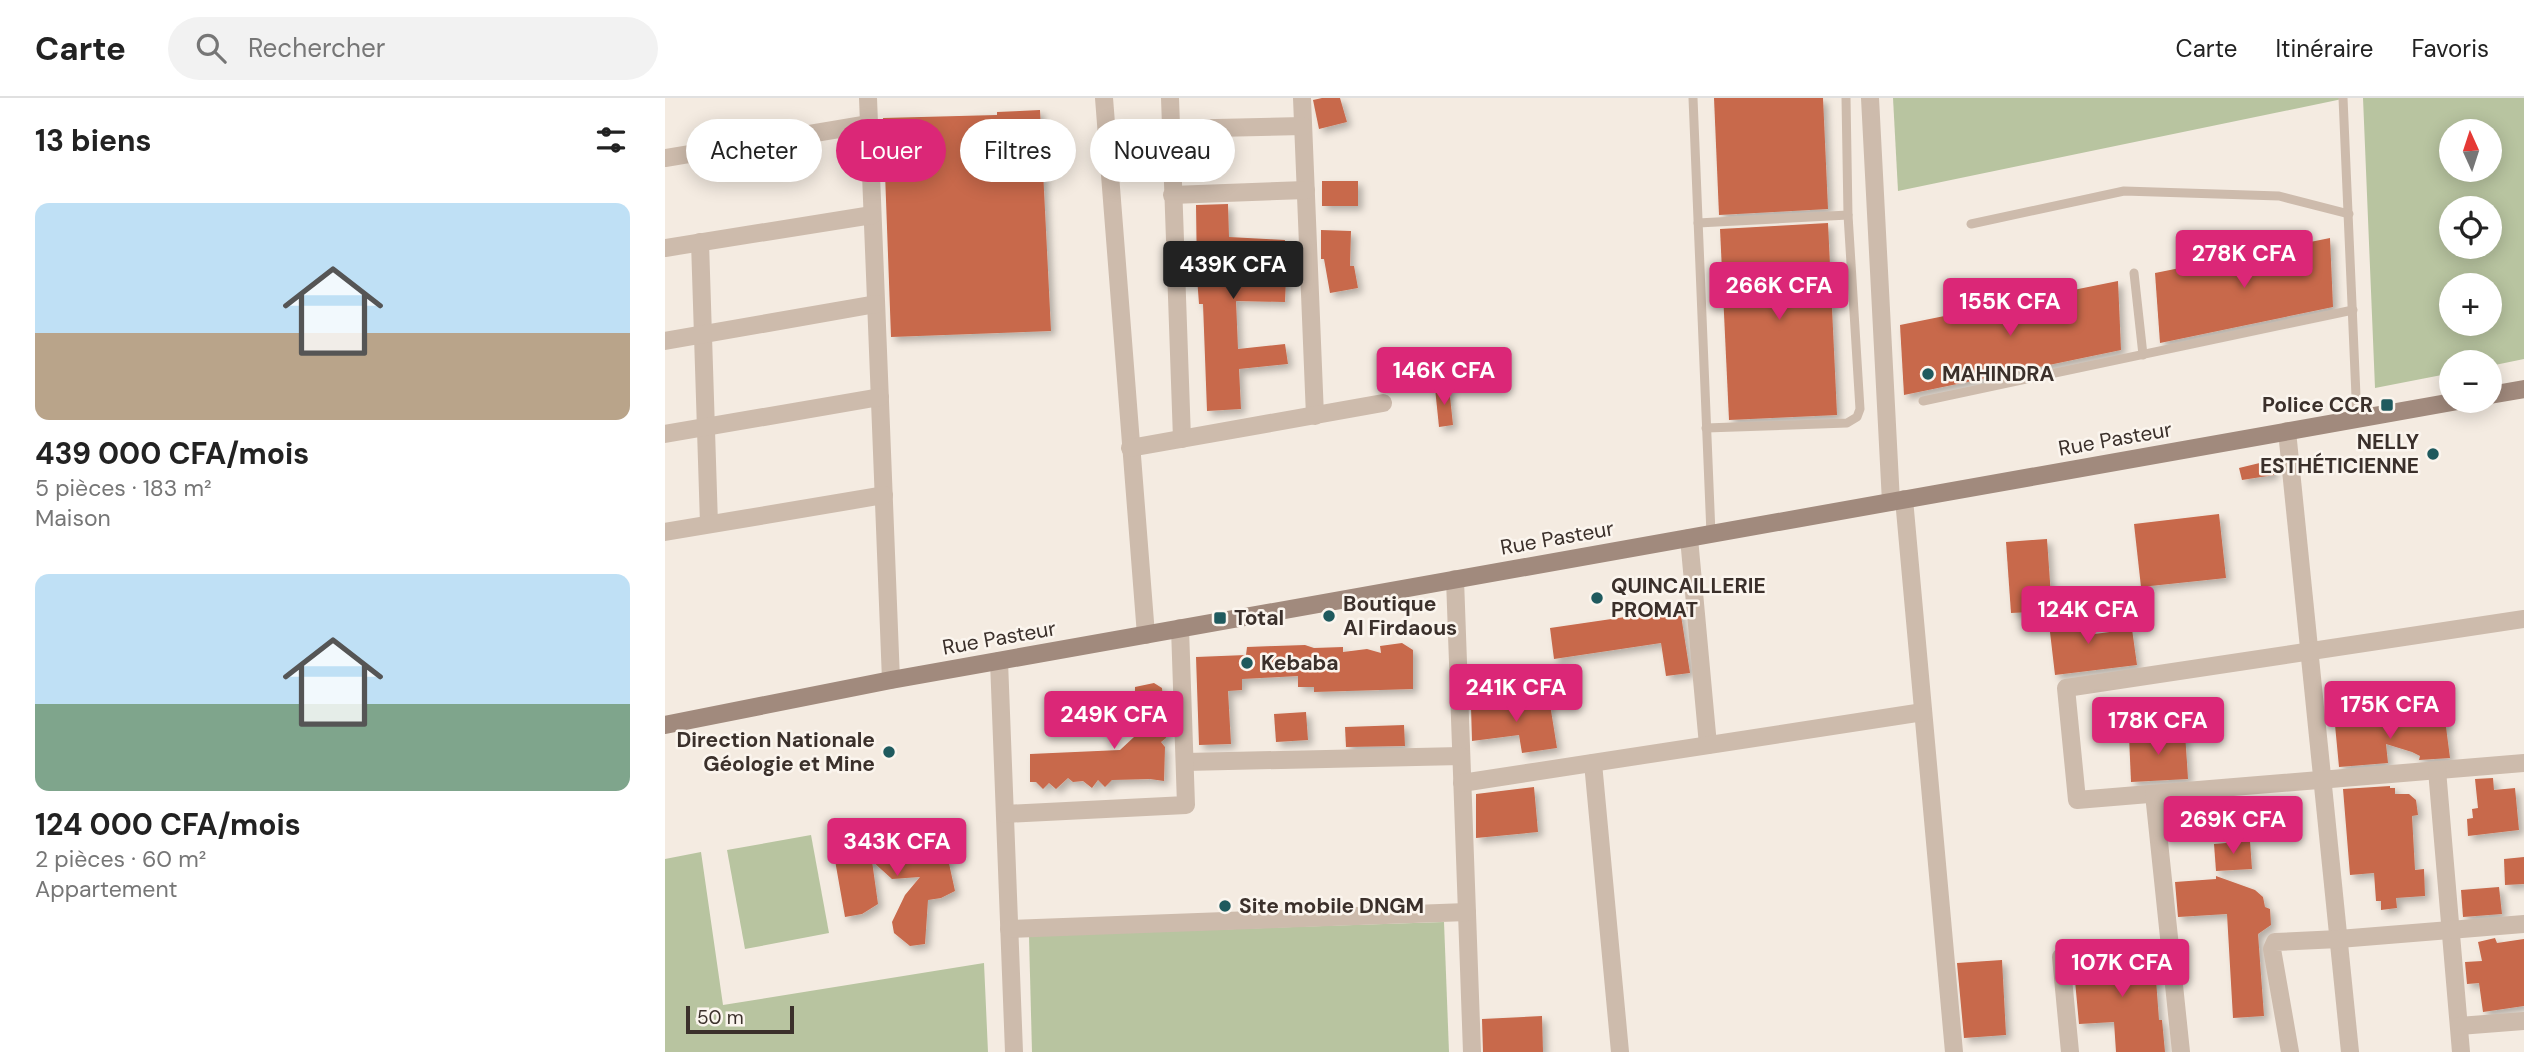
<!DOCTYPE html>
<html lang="fr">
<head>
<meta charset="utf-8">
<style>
  body { margin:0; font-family:"DM Sans",sans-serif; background:#f2f2f2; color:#222; height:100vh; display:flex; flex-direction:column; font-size:26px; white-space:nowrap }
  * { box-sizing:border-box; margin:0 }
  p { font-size:23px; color:#767676 }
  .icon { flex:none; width:38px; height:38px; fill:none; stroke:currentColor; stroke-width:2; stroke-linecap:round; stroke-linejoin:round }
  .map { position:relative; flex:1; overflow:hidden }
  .sheet { display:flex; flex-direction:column; background:#fff; width:665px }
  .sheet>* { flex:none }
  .top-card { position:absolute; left:21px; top:21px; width:665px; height:63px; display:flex; gap:14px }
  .needle { width:46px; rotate:357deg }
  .fabs { position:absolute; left:1774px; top:21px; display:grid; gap:14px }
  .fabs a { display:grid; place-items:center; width:63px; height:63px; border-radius:50%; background:#fff; box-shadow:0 4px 18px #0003; font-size:35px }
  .scale { position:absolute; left:21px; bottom:18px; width:108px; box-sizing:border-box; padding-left:7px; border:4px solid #3b302b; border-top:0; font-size:19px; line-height:24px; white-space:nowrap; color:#3b302b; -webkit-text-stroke:5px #fbf5ee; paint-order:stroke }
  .price { position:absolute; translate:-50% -60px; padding:0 16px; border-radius:7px; background:#db2777; color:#fff; font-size:23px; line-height:46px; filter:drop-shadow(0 2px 4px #0008) }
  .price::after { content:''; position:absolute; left:50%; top:42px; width:21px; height:16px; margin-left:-10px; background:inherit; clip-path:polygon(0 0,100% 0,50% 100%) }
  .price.active { background:#222; color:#fff }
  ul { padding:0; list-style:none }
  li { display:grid; align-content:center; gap:14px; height:371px; padding:0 35px }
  li span { display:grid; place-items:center; height:217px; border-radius:14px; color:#555 }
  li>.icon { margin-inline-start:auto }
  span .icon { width:126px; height:126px; fill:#fffc; stroke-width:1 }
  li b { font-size:30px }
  h2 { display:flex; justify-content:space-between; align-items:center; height:84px; padding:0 35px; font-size:30px }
  .pill { padding:0 24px; border-radius:32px; background:#fff; box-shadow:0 4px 18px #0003; font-size:24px; line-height:63px }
  .pill.active { background:#db2777; color:#fff }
  header { display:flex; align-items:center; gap:42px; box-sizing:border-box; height:98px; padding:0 35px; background:#fff; border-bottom:2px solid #e0e0e0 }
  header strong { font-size:33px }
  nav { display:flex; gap:38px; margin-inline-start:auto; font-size:24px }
  .search { width:490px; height:63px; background:#f2f2f2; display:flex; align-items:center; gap:18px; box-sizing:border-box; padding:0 24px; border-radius:38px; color:#767676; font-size:26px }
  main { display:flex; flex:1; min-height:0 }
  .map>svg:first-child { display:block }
  .green { fill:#b8c4a0; fill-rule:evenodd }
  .building { fill:#c8694b; filter:url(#shadow) }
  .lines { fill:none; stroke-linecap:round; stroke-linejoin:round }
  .lane { stroke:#cdbbac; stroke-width:9 }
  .street { stroke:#cdbbac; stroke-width:18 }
  .secondary { stroke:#a18a7d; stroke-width:18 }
  .poi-dot { fill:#1f5a5e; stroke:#fbf5ee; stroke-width:2.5 }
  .labels { text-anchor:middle; stroke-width:5; stroke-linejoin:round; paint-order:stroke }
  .poi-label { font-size:21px; font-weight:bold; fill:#3b302b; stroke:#fbf5ee; text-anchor:start }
  .street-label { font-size:21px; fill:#3b302b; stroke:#fbf5ee }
</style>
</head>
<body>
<header>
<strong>Carte</strong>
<div class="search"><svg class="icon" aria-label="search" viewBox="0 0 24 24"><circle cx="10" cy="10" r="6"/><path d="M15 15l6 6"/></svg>Rechercher</div>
<nav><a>Carte</a><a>Itinéraire</a><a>Favoris</a></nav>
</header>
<main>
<section class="sheet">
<h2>13 biens<svg class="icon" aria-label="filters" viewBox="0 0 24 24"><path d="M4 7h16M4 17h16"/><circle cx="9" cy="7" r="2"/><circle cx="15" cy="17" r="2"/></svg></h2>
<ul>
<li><span style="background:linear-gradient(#bfe0f5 60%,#b9a48a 0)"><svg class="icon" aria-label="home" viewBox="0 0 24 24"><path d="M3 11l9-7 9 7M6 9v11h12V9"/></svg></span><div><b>439 000 CFA/mois</b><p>5 pièces · 183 m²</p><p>Maison</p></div></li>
<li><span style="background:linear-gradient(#bfe0f5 60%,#7fa58c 0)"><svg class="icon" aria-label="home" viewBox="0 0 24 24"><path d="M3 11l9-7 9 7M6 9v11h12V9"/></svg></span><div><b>124 000 CFA/mois</b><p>2 pièces · 60 m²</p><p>Appartement</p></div></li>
</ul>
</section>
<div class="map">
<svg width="1859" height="954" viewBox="0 0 1859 954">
  <defs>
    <filter id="shadow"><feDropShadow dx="4.5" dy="4.5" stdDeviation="3.5" flood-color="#0004"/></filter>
  </defs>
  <rect width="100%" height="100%" fill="#f4ebe1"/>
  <g class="green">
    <polygon points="1228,0 1682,0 1233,93"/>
    <path d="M1698 0H1859V261L1825 268V264H1787V275L1710 290ZM1825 33V72H1787V33ZM1825 110V149H1787V110ZM1787 187H1825V226H1787Z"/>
    <polygon points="146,737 164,835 80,851 62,752"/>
    <polygon points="36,754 58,907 319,865 323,954 0,954 0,761"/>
    <polygon points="779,824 784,954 367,954 364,838"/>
  </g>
  <g class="building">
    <polygon points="657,0 675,0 682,24 654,31 648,2"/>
    <polygon points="1049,0 1158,0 1163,111 1054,117"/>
    <polygon points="375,12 386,233 226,239 218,20 332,17 332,14"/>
    <rect x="657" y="83" width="36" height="25"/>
    <polygon points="563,106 564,139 620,142 616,179 621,179 620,204 571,203 573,251 620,246 623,266 574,271 576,311 542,313 538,206 534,206 532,179 531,107"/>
    <polygon points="1163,125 1172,317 1064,322 1055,131"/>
    <polygon points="656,132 686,133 685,168 689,168 693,190 665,195 659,161 656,161"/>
    <polygon points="1665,140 1668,209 1495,245 1490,175"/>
    <polygon points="1453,183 1456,252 1239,297 1235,227"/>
    <polygon points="784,289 788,327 774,329 770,290"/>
    <polygon points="1607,362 1609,377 1577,382 1574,370"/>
    <polygon points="1554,416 1561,480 1476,489 1469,426"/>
    <polygon points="1382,441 1387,513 1346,515 1341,444"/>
    <polygon points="1015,511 1025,575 1001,578 996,545 889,561 885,530"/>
    <polygon points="1419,512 1422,537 1467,531 1472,567 1390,577 1383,517"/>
    <polygon points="737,545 748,552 748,591 649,594 649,589 633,589 633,578 577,581 577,592 563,593 566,646 534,647 531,559 581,557 582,549 640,547 649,550 678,549 678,554 702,551 716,555 715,548"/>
    <polygon points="489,585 497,590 498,599 505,607 499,613 504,620 500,626 501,640 496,644 500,649 499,683 485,681 447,682 440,689 433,682 427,690 418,683 408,684 403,680 391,691 384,685 378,691 371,684 365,684 365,656 455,652 469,639 470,589"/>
    <polygon points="884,600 892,650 857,655 854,637 807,643 806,609"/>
    <polygon points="641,614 643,642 611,644 609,616"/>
    <polygon points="1780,621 1785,660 1754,662 1755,658 1747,654 1721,646 1723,665 1674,669 1670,627 1719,623 1720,627"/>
    <polygon points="739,627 740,648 681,649 680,629"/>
    <polygon points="1520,634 1523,681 1466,684 1464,638"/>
    <polygon points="1828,680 1829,692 1850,690 1854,732 1803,738 1802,721 1808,720 1807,711 1813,710 1810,681"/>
    <polygon points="1725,688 1725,690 1730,690 1730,696 1744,696 1751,702 1753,717 1747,718 1750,772 1759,771 1760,798 1731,800 1732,810 1716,812 1716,803 1711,803 1709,775 1685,777 1678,691"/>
    <polygon points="869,689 873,734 811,740 811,696"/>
    <polygon points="231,732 238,738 274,733 280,747 290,793 276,800 263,802 260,846 245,848 229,835 227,824 240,797 255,779 227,781 207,763 213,806 197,816 180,819 168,751 211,744 215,736"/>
    <polygon points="1585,743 1587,771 1551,773 1549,746"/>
    <polygon points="1859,759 1859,786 1840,787 1839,761"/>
    <polygon points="1551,778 1590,792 1598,799 1600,809 1605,811 1606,827 1593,836 1599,918 1568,920 1562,816 1513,819 1510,784 1551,781"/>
    <polygon points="1834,789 1837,816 1798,819 1796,792"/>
    <polygon points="1830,840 1832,845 1859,841 1859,908 1818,914 1814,885 1802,886 1800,864 1817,863 1813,844"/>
    <polygon points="1489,854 1494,922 1497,922 1500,954 1451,954 1449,924 1414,926 1408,861"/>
    <polygon points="1337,862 1341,937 1299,940 1292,865"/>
    <polygon points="877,918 878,954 818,954 817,921"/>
  </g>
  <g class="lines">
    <g class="lane">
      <polyline points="1028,0 1046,436"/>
      <polyline points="1678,0 1692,321"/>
      <polyline points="1033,125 1183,117"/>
      <polyline points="1306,126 1459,93 1614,98 1684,116"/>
      <polyline points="1469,175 1478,257"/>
      <polyline points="1258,303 1688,212"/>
      <polyline points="1041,330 1182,325 1192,319 1195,311 1183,117 1181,0"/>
    </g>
    <g class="street">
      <polyline points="203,0 226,582"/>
      <polyline points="439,0 481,537"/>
      <polyline points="505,0 517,341"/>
      <polyline points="637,0 650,318"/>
      <polyline points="1205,0 1226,404"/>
      <polyline points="505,31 638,28"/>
      <polyline points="0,60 204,26"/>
      <polyline points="507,97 641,92"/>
      <polyline points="35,144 44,426"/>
      <polyline points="0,150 207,117"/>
      <polyline points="0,243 211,206"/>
      <polyline points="1622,333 1685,954"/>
      <polyline points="0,336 215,299"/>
      <polyline points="465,350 718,305"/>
      <polyline points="1239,401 1289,954"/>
      <polyline points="0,434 219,397"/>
      <polyline points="1024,440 1043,647"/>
      <polyline points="790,481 807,954"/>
      <polyline points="1859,521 1401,590 1412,702 1859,665"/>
      <polyline points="334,563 349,954"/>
      <polyline points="520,664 796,658"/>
      <polyline points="928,665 955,954"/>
      <polyline points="1772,672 1796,954"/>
      <polyline points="797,685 1258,614"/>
      <polyline points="1489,696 1516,954"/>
      <polyline points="340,716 521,707 515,530"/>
      <polyline points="344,831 802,814"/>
      <polyline points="1396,859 1405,954"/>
      <polyline points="1794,928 1859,923"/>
      <polyline points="1625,954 1607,851 1610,844 1674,841 1859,826"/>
    </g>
    <g class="secondary">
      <polyline points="1825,297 1859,291"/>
      <polyline points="0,627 226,582 1793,303"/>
    </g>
  </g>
  <g class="poi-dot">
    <circle cx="1263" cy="276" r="7"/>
    <rect x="1715" y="300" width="14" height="14" rx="3.5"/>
    <circle cx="1768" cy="356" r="7"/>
    <circle cx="932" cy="500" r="7"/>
    <circle cx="664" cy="518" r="7"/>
    <rect x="548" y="513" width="14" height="14" rx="3.5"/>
    <circle cx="582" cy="565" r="7"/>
    <circle cx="224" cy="654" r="7"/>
    <circle cx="560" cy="808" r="7"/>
  </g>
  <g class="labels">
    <g class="poi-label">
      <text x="1277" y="283">MAHINDRA</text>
      <text x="1708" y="314" text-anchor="end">Police CCR</text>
      <text x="1754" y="351" text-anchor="end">NELLY<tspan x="1754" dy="24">ESTHÉTICIENNE</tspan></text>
      <text x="946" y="495">QUINCAILLERIE<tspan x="946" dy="24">PROMAT</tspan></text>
      <text x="678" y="513">Boutique<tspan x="678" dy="24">Al Firdaous</tspan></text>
      <text x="569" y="527">Total</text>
      <text x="596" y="572">Kebaba</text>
      <text x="210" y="649" text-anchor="end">Direction Nationale<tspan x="210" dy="24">Géologie et Mine</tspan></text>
      <text x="574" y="815">Site mobile DNGM</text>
    </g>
    <g class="street-label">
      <text transform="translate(1450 341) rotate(-10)" y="7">Rue Pasteur</text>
      <text transform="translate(892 440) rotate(-10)" y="7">Rue Pasteur</text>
      <text transform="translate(334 540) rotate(-10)" y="7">Rue Pasteur</text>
    </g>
  </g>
</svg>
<div class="fabs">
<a><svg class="needle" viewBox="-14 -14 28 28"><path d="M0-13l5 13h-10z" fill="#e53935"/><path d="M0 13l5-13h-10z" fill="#767676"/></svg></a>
<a><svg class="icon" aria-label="locate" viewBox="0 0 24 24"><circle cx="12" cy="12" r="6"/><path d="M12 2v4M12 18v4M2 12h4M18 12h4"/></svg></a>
<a>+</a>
<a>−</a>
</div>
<div class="scale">50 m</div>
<b class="price" style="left:1579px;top:192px">278K CFA</b>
<b class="price active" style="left:568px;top:203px">439K CFA</b>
<b class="price" style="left:1114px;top:224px">266K CFA</b>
<b class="price" style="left:1345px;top:240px">155K CFA</b>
<b class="price" style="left:779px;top:309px">146K CFA</b>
<b class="price" style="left:1423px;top:548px">124K CFA</b>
<b class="price" style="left:851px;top:626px">241K CFA</b>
<b class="price" style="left:1725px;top:643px">175K CFA</b>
<b class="price" style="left:449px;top:653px">249K CFA</b>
<b class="price" style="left:1493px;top:659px">178K CFA</b>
<b class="price" style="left:1568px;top:758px">269K CFA</b>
<b class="price" style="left:232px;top:780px">343K CFA</b>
<b class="price" style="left:1457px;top:901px">107K CFA</b>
<div class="top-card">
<a class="pill">Acheter</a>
<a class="pill active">Louer</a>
<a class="pill">Filtres</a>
<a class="pill">Nouveau</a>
</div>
</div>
</main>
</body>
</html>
